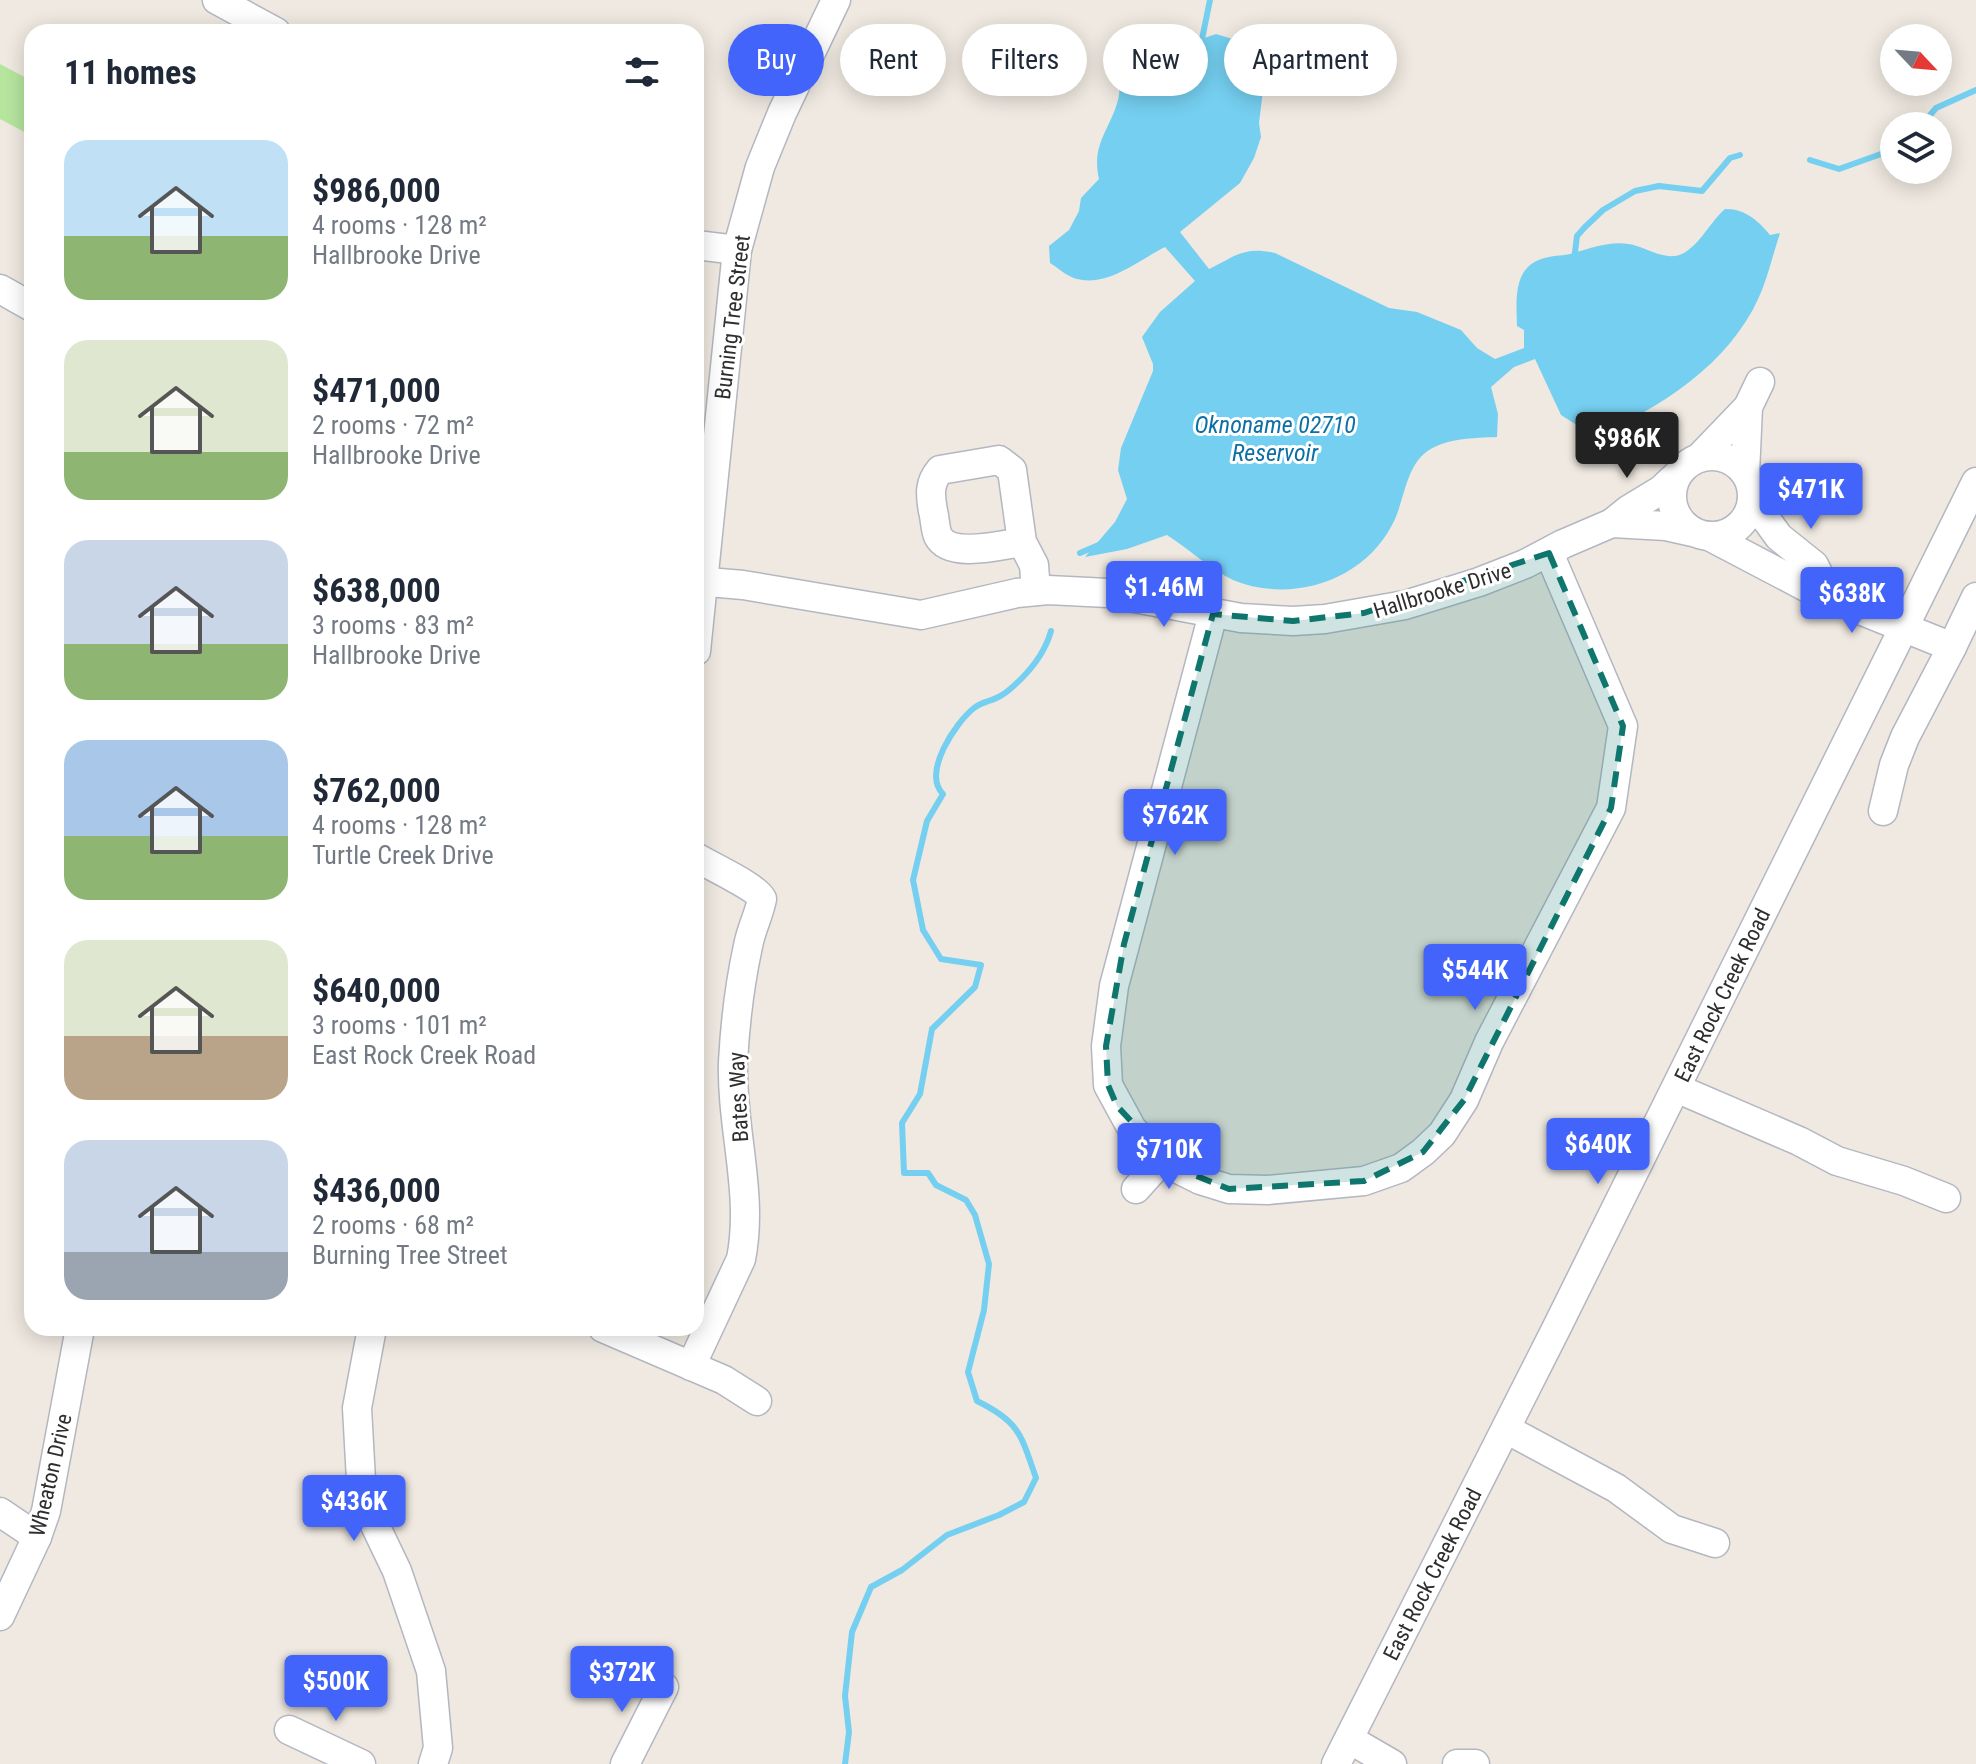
<!DOCTYPE html>
<html lang="en">
<head>
<meta charset="utf-8">
<style>
  body { margin:0; font-family:"Roboto Condensed",sans-serif; background:#f6f6f7; color:#1f2937; height:100vh; display:flex; flex-direction:column; font-size:30px; white-space:nowrap }
  * { box-sizing:border-box; margin:0 }
  p { font-size:26px; color:#747a83 }
  .icon { flex:none; width:44px; height:44px; fill:none; stroke:currentColor; stroke-width:2; stroke-linecap:round; stroke-linejoin:round }
  .map { position:relative; flex:1; overflow:hidden }
  .details { position:absolute; left:24px; top:24px; width:680px; height:1312px; display:flex; flex-direction:column; background:#fff; border-radius:24px; box-shadow:0 4px 20px #0003 }
  .details>* { flex:none }
  .top-card { position:absolute; left:728px; top:24px; width:760px; height:72px; display:flex; gap:16px }
  .needle { width:52px; rotate:116deg }
  .fabs { position:absolute; left:1880px; top:24px; display:grid; gap:16px }
  .fabs a { display:grid; place-items:center; width:72px; height:72px; border-radius:50%; background:#fff; box-shadow:0 4px 20px #0003; font-size:40px }
  .price { position:absolute; translate:-50% -68px; padding:0 18px; border-radius:8px; background:#4264fb; color:#fff; font-size:26px; line-height:52px; filter:drop-shadow(0 2px 4px #0008) }
  .price::after { content:''; position:absolute; left:50%; top:48px; width:24px; height:18px; margin-left:-12px; background:inherit; clip-path:polygon(0 0,100% 0,50% 100%) }
  .price.on { background:#222; color:#fff }
  ul { padding:0; list-style:none }
  li { display:flex; align-items:center; gap:24px; height:200px; padding:0 40px }
  li span { display:grid; place-items:center; flex:none; width:224px; height:160px; border-radius:24px; color:#555 }
  li>.icon { margin-inline-start:auto }
  span .icon { width:96px; height:96px; fill:#fffc; stroke-width:1 }
  li b { font-size:34px }
  h2 { display:flex; justify-content:space-between; align-items:center; height:96px; padding:0 40px; font-size:34px }
  .chip { padding:0 28px; border-radius:36px; background:#fff; box-shadow:0 4px 20px #0003; font-size:28px; line-height:72px }
  .chip.on { background:#4264fb; color:#fff }
  .map>svg:first-child { display:block }
  .green { fill:#b6e59e }
  .water { fill:#75cff0 }
  .lines { fill:none; stroke-linecap:round; stroke-linejoin:round }
  .stream { stroke:#75cff0; stroke-width:6 }
  .minor-casing { stroke:#b4b7c1; stroke-width:31 }
  .minor { stroke:#fff; stroke-width:28 }
  .marked { fill:#0f766e; fill-opacity:0.2; stroke:#0f766e; stroke-width:6; stroke-dasharray:16 10; stroke-linejoin:round }
  .labels { text-anchor:middle; stroke-width:6; stroke-linejoin:round; paint-order:stroke }
  .street-label { font-size:22px; fill:#2e2e2e; stroke:#fff }
  .water-label { font-size:24px; font-style:italic; fill:#0d6fa3; stroke:#fff }
</style>
</head>
<body>
<div class="map">
<svg width="1976" height="1764" viewBox="0 0 1976 1764">
  <rect width="100%" height="100%" fill="#efe9e1"/>
  <polygon class="green" points="0,64 32,81 32,136 0,119"/>
  <path class="water" d="M1216 34 1249 44 1261 56 1265 74 1259 123 1261 137 1254 158 1240 183 1180 232 1209 269C1236 256 1244 246 1275 253L1389 308 1417 312 1461 330 1477 348 1495 359 1524 348V330L1517 326C1516 297 1513 263 1549 257 1557 255 1565 256 1574 253 1591 248 1610 241 1628 244 1645 246 1665 262 1682 254 1700 245 1710 222 1725 209 1744 208 1759 221 1770 235L1780 233C1773 254 1768 277 1759 297 1730 363 1659 410 1594 436L1561 415 1535 359 1514 367 1491 387 1498 414 1497 437C1474 438 1444 438 1425 453 1405 469 1404 504 1392 525 1363 581 1291 604 1233 580 1212 570 1187 548 1167 535L1127 549 1085 557 1115 522 1127 499 1118 470 1121 448 1153 371V364L1142 337 1160 312 1195 281 1165 247C1139 260 1108 287 1077 279 1068 277 1058 268 1050 263L1049 246 1069 230 1079 211 1081 198 1099 179C1091 144 1110 130 1118 100 1121 90 1118 78 1118 68Z"/>
  <g class="lines">
    <g class="stream">
      <polyline points="1201,44 1210,0"/>
      <polyline points="1915,126 1926,120 1936,108 1976,90"/>
      <polyline points="1810,160 1839,169 1881,154 1894,144"/>
      <polyline points="1574,260 1577,236 1585,227 1603,210 1635,191 1659,186 1702,191 1730,158 1740,155"/>
      <polyline points="1080,553 1101,544"/>
      <path d="M845 1764 849 1732 845 1696 852 1632 871 1587 902 1570 947 1535 999 1515 1024 1502 1036 1478C1021 1435 1020 1422 977 1401L968 1372 984 1310 989 1264 975 1215 966 1200 936 1185 928 1173H904L902 1123 920 1094 932 1029 975 987 981 965 941 959 923 930 913 880 927 821 943 794C922 773 955 723 974 708 982 701 994 701 1002 695 1009 691 1016 684 1021 679 1035 665 1046 649 1051 631"/>
    </g>
    <g class="minor-casing">
      <g id="minor">
        <polyline points="217,0 276,32"/>
        <polyline points="696,245 737,250"/>
        <polyline points="0,289 32,307"/>
        <circle cx="1712" cy="496" r="40"/>
        <polyline points="1700,457 1748,407"/>
        <polyline points="1745,473 1748,407 1760,382"/>
        <polyline points="1752,500 1779,537 1814,565 1827,591"/>
        <polyline points="1612,523 1666,526 1693,532"/>
        <polyline points="1709,536 1806,587 1827,591 1860,610 1952,647 1976,597"/>
        <path d="M1022 542C1001 545 950 559 938 536 935 529 935 518 933 511 930 494 929 483 940 470L999 460 1012 470 1022 542 1034 565 1036 591"/>
        <polyline points="696,581 743,585 921,615 1017,593 1048,590 1108,593 1241,618 1293,621 1325,619 1405,605 1479,582 1525,564 1563,544 1612,523 1628,510 1661,490 1676,476"/>
        <polyline points="1213,614 1114,986 1106,1046 1108,1085 1132,1129 1156,1153 1174,1167 1200,1180 1229,1189 1268,1190 1364,1181 1401,1168 1423,1152 1442,1134 1464,1100 1489,1042 1611,808 1623,726 1549,553"/>
        <polyline points="696,651 737,250 760,167 782,113 836,0"/>
        <polyline points="1883,811 1894,765 1905,737 1952,647"/>
        <polyline points="1676,1088 1799,1141 1837,1161 1904,1181 1946,1198"/>
        <polyline points="1136,1189 1163,1159"/>
        <polyline points="372,1328 357,1408 362,1498 397,1571 431,1671 438,1748 433,1764"/>
        <polyline points="603,1328 724,1380 757,1401"/>
        <path d="M691 1366 741 1259C754 1194 731 1128 733 1062 735 1024 740 983 748 946 751 929 759 915 762 899 757 887 710 866 696 857"/>
        <polyline points="1506,1429 1616,1488 1672,1529 1715,1543"/>
        <polyline points="0,1512 37,1537"/>
        <polyline points="0,1616 37,1537 46,1511 80,1328"/>
        <polyline points="289,1730 361,1764"/>
        <polyline points="1349,1739 1392,1764"/>
        <polyline points="625,1764 664,1687"/>
        <polyline points="1336,1764 1556,1329 1976,482"/>
        <polyline points="1457,1764 1475,1764"/>
      </g>
    </g>
    <use href="#minor" class="minor"/>
  </g>
  <path class="marked" d="M1549 553 1623 726 1611 808 1464 1100 1423 1152 1364 1181 1229 1189 1174 1167 1117 1106 1108 1085 1106 1046 1124 944 1213 614 1293 621 1364 613Z"/>
  <g class="labels">
    <g class="street-label">
      <text transform="translate(732 317) rotate(-83)" y="8">Burning Tree Street</text>
      <text transform="translate(1442 590) rotate(-17)" y="8">Hallbrooke Drive</text>
      <text transform="translate(1722 995) rotate(-64)" y="8">East Rock Creek Road</text>
      <text transform="translate(738 1097) rotate(-93)" y="8">Bates Way</text>
      <text transform="translate(50 1475) rotate(-77)" y="8">Wheaton Drive</text>
      <text transform="translate(1432 1574) rotate(-63)" y="8">East Rock Creek Road</text>
    </g>
    <g class="water-label">
      <text x="1275" y="433">Oknoname 02710<tspan x="1275" dy="28">Reservoir</tspan></text>
    </g>
  </g>
</svg>
<div class="fabs">
<a><svg class="needle" viewBox="-14 -14 28 28"><path d="M0-13l5 13h-10z" fill="#e53935"/><path d="M0 13l5-13h-10z" fill="#747a83"/></svg></a>
<a><svg class="icon" aria-label="layers" viewBox="0 0 24 24"><path d="M12 4l9 5-9 5-9-5zM3 14l9 5 9-5"/></svg></a>
</div>
<b class="price on" style="left:1627px;top:480px">$986K</b>
<b class="price" style="left:1811px;top:531px">$471K</b>
<b class="price" style="left:1164px;top:629px">$1.46M</b>
<b class="price" style="left:1852px;top:635px">$638K</b>
<b class="price" style="left:1175px;top:857px">$762K</b>
<b class="price" style="left:1475px;top:1012px">$544K</b>
<b class="price" style="left:1598px;top:1186px">$640K</b>
<b class="price" style="left:1169px;top:1191px">$710K</b>
<b class="price" style="left:354px;top:1543px">$436K</b>
<b class="price" style="left:622px;top:1714px">$372K</b>
<b class="price" style="left:336px;top:1723px">$500K</b>
<div class="top-card">
<a class="chip on">Buy</a>
<a class="chip">Rent</a>
<a class="chip">Filters</a>
<a class="chip">New</a>
<a class="chip">Apartment</a>
</div>
<section class="details">
<h2>11 homes<svg class="icon" aria-label="filters" viewBox="0 0 24 24"><path d="M4 7h16M4 17h16"/><circle cx="9" cy="7" r="2"/><circle cx="15" cy="17" r="2"/></svg></h2>
<ul>
<li><span style="background:linear-gradient(#bfe0f5 60%,#8fb573 0)"><svg class="icon" aria-label="home" viewBox="0 0 24 24"><path d="M3 11l9-7 9 7M6 9v11h12V9"/></svg></span><div><b>$986,000</b><p>4 rooms · 128 m²</p><p>Hallbrooke Drive</p></div></li>
<li><span style="background:linear-gradient(#dfe7d0 70%,#8fb573 0)"><svg class="icon" aria-label="home" viewBox="0 0 24 24"><path d="M3 11l9-7 9 7M6 9v11h12V9"/></svg></span><div><b>$471,000</b><p>2 rooms · 72 m²</p><p>Hallbrooke Drive</p></div></li>
<li><span style="background:linear-gradient(#c9d6e8 65%,#8fb573 0)"><svg class="icon" aria-label="home" viewBox="0 0 24 24"><path d="M3 11l9-7 9 7M6 9v11h12V9"/></svg></span><div><b>$638,000</b><p>3 rooms · 83 m²</p><p>Hallbrooke Drive</p></div></li>
<li><span style="background:linear-gradient(#a9c7e8 60%,#8fb573 0)"><svg class="icon" aria-label="home" viewBox="0 0 24 24"><path d="M3 11l9-7 9 7M6 9v11h12V9"/></svg></span><div><b>$762,000</b><p>4 rooms · 128 m²</p><p>Turtle Creek Drive</p></div></li>
<li><span style="background:linear-gradient(#dfe7d0 60%,#b9a48a 0)"><svg class="icon" aria-label="home" viewBox="0 0 24 24"><path d="M3 11l9-7 9 7M6 9v11h12V9"/></svg></span><div><b>$640,000</b><p>3 rooms · 101 m²</p><p>East Rock Creek Road</p></div></li>
<li><span style="background:linear-gradient(#c9d6e8 70%,#9aa5b1 0)"><svg class="icon" aria-label="home" viewBox="0 0 24 24"><path d="M3 11l9-7 9 7M6 9v11h12V9"/></svg></span><div><b>$436,000</b><p>2 rooms · 68 m²</p><p>Burning Tree Street</p></div></li>
</ul>
</section>
</div>
</body>
</html>
